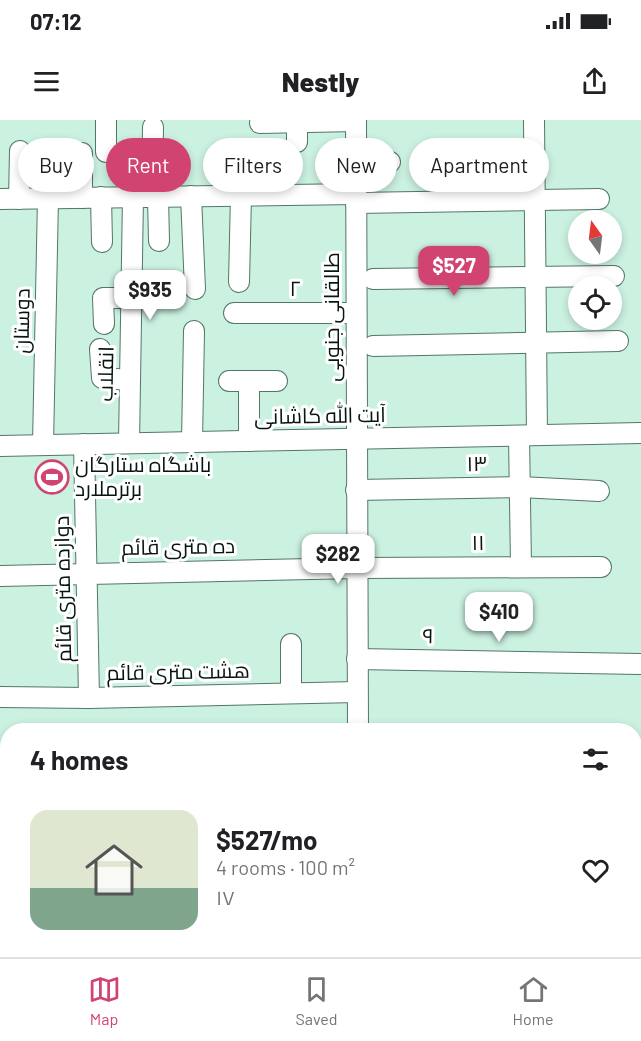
<!DOCTYPE html>
<html lang="en">
<head>
<meta charset="utf-8">
<style>
  body { margin:0; font-family:Barlow,Cairo,sans-serif; background:#f6f6f6; color:#202124; height:100vh; display:flex; flex-direction:column; font-size:22px; white-space:nowrap }
  * { box-sizing:border-box; margin:0 }
  p { font-size:20px; color:#757577 }
  .icon { flex:none; width:33px; height:33px; fill:none; stroke:currentColor; stroke-width:2; stroke-linecap:round; stroke-linejoin:round }
  .map { position:relative; flex:1; overflow:hidden }
  .drawer { position:absolute; left:0px; top:603px; width:642px; height:234px; display:flex; flex-direction:column; background:#fff; border-radius:24px 24px 0 0; box-shadow:0 3px 9px #0003 }
  .drawer>* { flex:none }
  .hud { position:absolute; left:18px; top:18px; width:606px; height:54px; display:flex; gap:12px }
  .needle { width:39px; rotate:346deg }
  .fabs { position:absolute; left:568px; top:90px; display:grid; gap:12px }
  .fabs a { display:grid; place-items:center; width:54px; height:54px; border-radius:50%; background:#fff; box-shadow:0 3px 9px #0003; font-size:30px }
  .price { position:absolute; translate:-50% -51px; padding:0 14px; border-radius:12px; background:#fff; color:#222; font-size:20px; line-height:39px; filter:drop-shadow(0 2px 3px #0008) }
  .price::after { content:''; position:absolute; left:50%; top:36px; width:18px; height:14px; margin-left:-9px; background:inherit; clip-path:polygon(0 0,100% 0,50% 100%) }
  .price.selected { background:#d14472; color:#fff }
  ul { padding:0; list-style:none }
  li { display:flex; align-items:center; gap:18px; height:150px; padding:0 30px }
  li+li { border-top:2px solid #e0e0e0 }
  li span { display:grid; place-items:center; flex:none; width:168px; height:120px; border-radius:18px; color:#555 }
  li>.icon { margin-inline-start:auto }
  span .icon { width:72px; height:72px; fill:#fffc; stroke-width:1 }
  li b { font-size:26px }
  h2 { display:flex; justify-content:space-between; align-items:center; height:72px; padding:0 30px; font-size:26px }
  .pill { padding:0 21px; border-radius:27px; background:#fff; box-shadow:0 3px 9px #0003; font-size:21px; line-height:54px }
  .pill.selected { background:#d14472; color:#fff }
  .status { display:flex; justify-content:space-between; align-items:center; height:42px; padding:0 30px; background:#fff; direction:ltr }
  .status svg { height:16px; fill:currentColor }
  header { display:flex; justify-content:space-between; align-items:center; height:78px; padding:0 30px; background:#fff; font-size:27px; font-weight:800 }
  .dock { display:flex; justify-content:space-around; align-items:center; height:84px; border-top:2px solid #e0e0e0; background:#fff; font-size:16px; color:#757577 }
  .dock a { display:grid; justify-items:center; gap:3px }
  .dock .selected { color:#d14472 }
  .map>svg:first-child { display:block }
  .built { fill:#b9e8d5 }
  .lines { fill:none; stroke-linecap:round; stroke-linejoin:round }
  .minor-casing { stroke:#547669; stroke-width:22 }
  .minor { stroke:#fff; stroke-width:20 }
  .labels { text-anchor:middle; stroke-width:6; stroke-linejoin:round; paint-order:stroke }
  .street-label { font-size:21px; fill:#071510; stroke:#fff }
  .poi-label { font-size:21px; fill:#071510; stroke:#fff; text-anchor:start }
</style>
</head>
<body>
<div class="status"><b>07:12</b><svg viewBox="0 0 49 12"><path d="M0 12V9h3v3zM5 12V6h3v6zM10 12V3h3v9zM15 12V0h3v12zM26 1h20v11H26zM47 4h2v5h-2z"/></svg></div>
<header><svg class="icon" aria-label="menu" viewBox="0 0 24 24"><path d="M4 6h16M4 12h16M4 18h16"/></svg>Nestly<svg class="icon" aria-label="share" viewBox="0 0 24 24"><path d="M12 15V3M7 8l5-5 5 5M5 13v7h14v-7"/></svg></header>
<div class="map">
<svg width="641" height="837" viewBox="0 0 641 837">
  <rect width="100%" height="100%" fill="#cbf1e1"/>
  <rect class="built" x="0" y="641" width="7" height="108"/>
  <g class="lines">
    <g class="minor-casing">
      <g id="minor">
        <polyline points="356,0 358,610"/>
        <polyline points="534,0 537,315"/>
        <polyline points="260,3 356,1"/>
        <polyline points="297,3 297,22"/>
        <polyline points="106,32 106,0"/>
        <polyline points="82,33 82,78"/>
        <polyline points="356,42 390,42"/>
        <polyline points="191,76 195,169"/>
        <polyline points="101,77 102,122"/>
        <polyline points="152,77 153,7"/>
        <polyline points="158,77 159,121"/>
        <polyline points="0,79 356,74"/>
        <polyline points="19,79 20,31"/>
        <polyline points="356,83 599,79"/>
        <polyline points="373,159 614,156"/>
        <polyline points="239,162 241,75"/>
        <polyline points="234,193 356,193"/>
        <polyline points="104,204 103,178 131,178"/>
        <polyline points="373,226 618,221"/>
        <polyline points="100,229 102,258 130,260"/>
        <polyline points="229,261 277,261"/>
        <polyline points="519,316 521,446"/>
        <polyline points="249,321 249,261"/>
        <polyline points="192,322 194,211"/>
        <polyline points="129,323 133,77"/>
        <polyline points="84,324 89,578"/>
        <polyline points="43,325 48,78"/>
        <polyline points="0,326 641,313"/>
        <polyline points="356,370 520,367 599,371"/>
        <polyline points="0,456 357,448 601,447"/>
        <polyline points="291,524 291,573"/>
        <polyline points="357,539 641,544"/>
        <polyline points="0,577 89,578 357,572"/>
        <polyline points="634,634 641,634"/>
        <polyline points="634,722 641,723"/>
        <polyline points="634,808 641,808"/>
        <polyline points="359,830 359,837"/>
        <polyline points="531,830 531,837"/>
      </g>
    </g>
    <use href="#minor" class="minor"/>
  </g>
  <defs>
    <g id="stadium-ring" transform="scale(1.725)"><circle r="9.5" fill="#fff" stroke="#d14472" stroke-width="1.5"/><path d="M0-5a6.5 5 0 1 0 0 10a6.5 5 0 1 0 0-10ZM-3.5-1.8h7v3.6h-7Z" fill="#d14472"/></g>
  </defs>
  <g fill-rule="evenodd">
    <use href="#stadium-ring" x="52" y="357"/>
  </g>
  <g class="labels">
    <g class="street-label">
      <text x="295" y="176">۲</text>
      <text transform="translate(332 197) rotate(-90)" y="7">طالقانی جنوبی</text>
      <text transform="translate(22 201) rotate(-89)" y="7">دوستان</text>
      <text transform="translate(106 254) rotate(-89)" y="7">انقلاب</text>
      <text transform="translate(320 296) rotate(-1)" y="7">آیت الله کاشانی</text>
      <text transform="translate(477 344) rotate(-1)" y="7">۱۳</text>
      <text transform="translate(478 423) rotate(-1)" y="7">۱۱</text>
      <text transform="translate(178 427) rotate(-1)" y="7">ده متری قائم</text>
      <text transform="translate(63 469) rotate(-91)" y="7">دوازده متری قائم</text>
      <text transform="translate(428 516) rotate(1)" y="7">۹</text>
      <text transform="translate(178 552) rotate(-1)" y="7">هشت متری قائم</text>
    </g>
    <g class="poi-label">
      <text x="75" y="352">باشگاه ستارگان<tspan x="75" dy="24">برترملارد</tspan></text>
    </g>
  </g>
</svg>
<div class="fabs">
<a><svg class="needle" viewBox="-14 -14 28 28"><path d="M0-13l5 13h-10z" fill="#e53935"/><path d="M0 13l5-13h-10z" fill="#757577"/></svg></a>
<a><svg class="icon" aria-label="locate" viewBox="0 0 24 24"><circle cx="12" cy="12" r="6"/><path d="M12 2v4M12 18v4M2 12h4M18 12h4"/></svg></a>
</div>
<b class="price selected" style="left:454px;top:177px">$527</b>
<b class="price" style="left:150px;top:201px">$935</b>
<b class="price" style="left:338px;top:465px">$282</b>
<b class="price" style="left:499px;top:523px">$410</b>
<div class="hud">
<a class="pill">Buy</a>
<a class="pill selected">Rent</a>
<a class="pill">Filters</a>
<a class="pill">New</a>
<a class="pill">Apartment</a>
</div>
<section class="drawer">
<h2>4 homes<svg class="icon" aria-label="filters" viewBox="0 0 24 24"><path d="M4 7h16M4 17h16"/><circle cx="9" cy="7" r="2"/><circle cx="15" cy="17" r="2"/></svg></h2>
<ul>
<li><span style="background:linear-gradient(#dfe7d0 65%,#7fa58c 0)"><svg class="icon" aria-label="home" viewBox="0 0 24 24"><path d="M3 11l9-7 9 7M6 9v11h12V9"/></svg></span><div><b>$527/mo</b><p>4 rooms · 100 m²</p><p>۱۷</p></div><svg class="icon" aria-label="heart" viewBox="0 0 24 24"><path d="M12 20l-8-8c-3-5 5-10 8-4 3-6 11-1 8 4z"/></svg></li>
</ul>
</section>
</div>
<nav class="dock">
<a class="selected"><svg class="icon" aria-label="map" viewBox="0 0 24 24"><path d="M3 6l6-2 6 2 6-2v14l-6 2-6-2-6 2zM9 4v14M15 6v14"/></svg>Map</a>
<a><svg class="icon" aria-label="saved" viewBox="0 0 24 24"><path d="M7 4h10v16l-5-4-5 4z"/></svg>Saved</a>
<a><svg class="icon" aria-label="home" viewBox="0 0 24 24"><path d="M3 11l9-7 9 7M6 9v11h12V9"/></svg>Home</a>
</nav>
</body>
</html>
